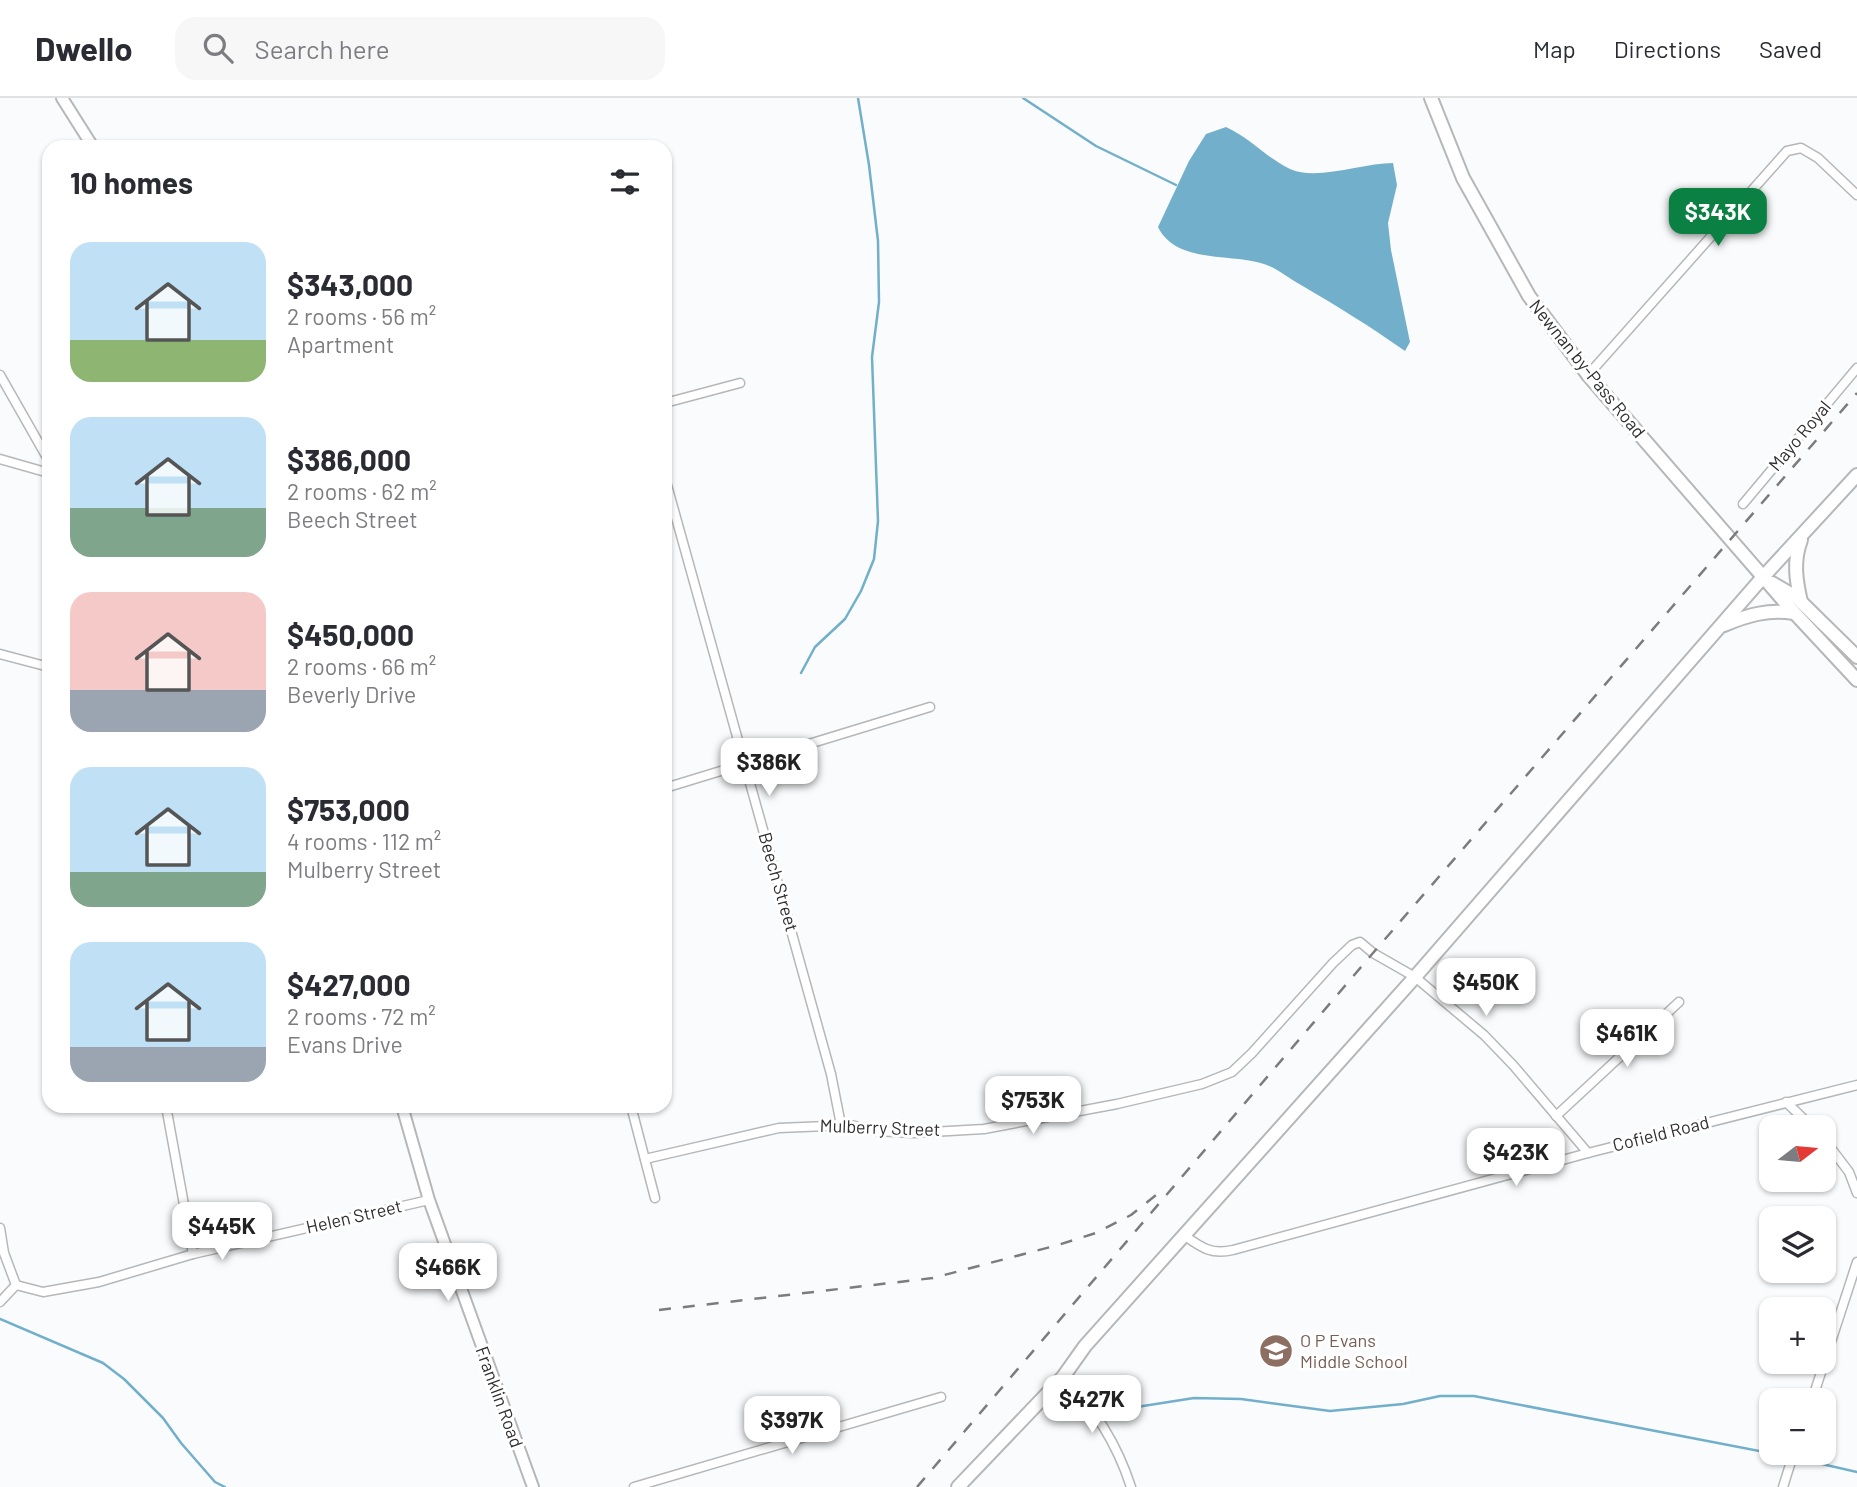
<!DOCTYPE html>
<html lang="en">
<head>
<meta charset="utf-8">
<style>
  body { margin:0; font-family:Barlow,sans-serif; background:#f7f7f7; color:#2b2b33; height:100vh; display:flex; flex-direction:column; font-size:26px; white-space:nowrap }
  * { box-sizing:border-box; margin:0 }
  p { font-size:23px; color:#7c7c81 }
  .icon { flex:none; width:38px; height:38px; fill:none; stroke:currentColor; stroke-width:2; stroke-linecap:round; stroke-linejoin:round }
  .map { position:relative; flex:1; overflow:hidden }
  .details { position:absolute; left:42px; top:42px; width:630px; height:973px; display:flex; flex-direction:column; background:#fff; border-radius:21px; box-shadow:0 2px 5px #0004 }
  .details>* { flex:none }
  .needle { width:46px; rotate:74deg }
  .fabs { position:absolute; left:1759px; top:1017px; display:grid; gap:14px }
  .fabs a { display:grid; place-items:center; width:77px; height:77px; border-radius:14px; background:#fff; box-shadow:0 2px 5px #0004; font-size:35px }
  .price { position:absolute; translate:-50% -60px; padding:0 16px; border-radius:14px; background:#fff; color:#222; font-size:23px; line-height:46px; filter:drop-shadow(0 2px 4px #0008) }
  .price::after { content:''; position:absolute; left:50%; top:42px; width:21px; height:16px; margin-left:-10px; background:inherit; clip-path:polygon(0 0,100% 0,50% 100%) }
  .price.on { background:#0b8043; color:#fff }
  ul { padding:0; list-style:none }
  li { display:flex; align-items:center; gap:21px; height:175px; padding:0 28px }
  li span { display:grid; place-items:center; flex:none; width:196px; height:140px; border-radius:21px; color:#555 }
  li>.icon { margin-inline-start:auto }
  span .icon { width:84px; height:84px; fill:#fffc; stroke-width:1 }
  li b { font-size:30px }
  h2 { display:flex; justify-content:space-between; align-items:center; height:84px; padding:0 28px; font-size:30px }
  header { display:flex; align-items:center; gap:42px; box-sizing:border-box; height:98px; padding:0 35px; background:#fff; border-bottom:2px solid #e1e1e2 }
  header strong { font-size:33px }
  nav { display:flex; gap:38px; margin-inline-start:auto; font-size:24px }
  .search { width:490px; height:63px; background:#f7f7f7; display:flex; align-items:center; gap:18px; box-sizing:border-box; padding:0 24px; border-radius:21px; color:#7c7c81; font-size:26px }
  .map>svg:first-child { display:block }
  .water { fill:#72afcb }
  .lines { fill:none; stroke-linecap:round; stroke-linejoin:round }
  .stream { stroke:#72afcb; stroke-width:2.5 }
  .street-casing { stroke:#b6b7b9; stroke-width:11 }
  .secondary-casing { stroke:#b6b7b9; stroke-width:14 }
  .primary-casing { stroke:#b6b7b9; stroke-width:16 }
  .street { stroke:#fff; stroke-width:8 }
  .secondary { stroke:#fff; stroke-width:10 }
  .primary { stroke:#fff; stroke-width:12 }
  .rail { stroke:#7c7c7d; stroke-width:2.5; stroke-dasharray:12 12; stroke-linecap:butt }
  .labels { text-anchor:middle; stroke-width:6; stroke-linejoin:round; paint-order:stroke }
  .street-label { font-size:18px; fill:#2f2f30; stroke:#fff }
  .education-label { font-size:18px; fill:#785e54; stroke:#fff; text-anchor:start }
</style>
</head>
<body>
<header>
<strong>Dwello</strong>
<div class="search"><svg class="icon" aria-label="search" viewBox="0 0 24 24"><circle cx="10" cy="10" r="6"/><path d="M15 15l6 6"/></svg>Search here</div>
<nav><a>Map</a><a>Directions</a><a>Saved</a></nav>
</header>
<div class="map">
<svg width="1857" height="1389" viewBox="0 0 1857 1389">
  <rect width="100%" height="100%" fill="#fafbfc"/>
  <path class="water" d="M1226 29C1250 40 1267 60 1290 71 1317 83 1363 65 1393 65L1397 87 1388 125 1391 152 1410 244 1405 253C1371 229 1337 208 1301 187 1289 181 1277 170 1264 166 1231 155 1176 166 1158 129L1189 63 1206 36Z"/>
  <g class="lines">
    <g class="stream">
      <polyline points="1023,0 1096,48 1176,87"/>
      <polyline points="801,575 815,549 845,521 861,493 874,461 878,423 872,259 879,204 878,143 869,67 858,0"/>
      <polyline points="0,1221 103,1265 124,1281 163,1320 181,1345 215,1384 225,1389"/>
      <polyline points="1124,1311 1194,1300 1241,1301 1330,1313 1403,1306 1440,1298 1474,1298 1785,1358"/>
      <polyline points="1800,1361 1857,1374"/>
    </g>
    <g class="street-casing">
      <g id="street">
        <polyline points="0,277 49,363"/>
        <polyline points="1588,277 1787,53 1801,50 1818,60 1857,97"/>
        <polyline points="665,305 740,285"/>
        <polyline points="0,361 49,375"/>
        <polyline points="665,380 831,976 841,1027"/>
        <polyline points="1743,406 1857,270"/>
        <polyline points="0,556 49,569"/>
        <polyline points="665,690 930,609"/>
        <polyline points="1786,1004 1812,1029"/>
        <polyline points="166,1008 193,1156"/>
        <polyline points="631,1008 655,1100"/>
        <polyline points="1556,1018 1679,904"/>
        <polyline points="1824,1041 1849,1074 1857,1095"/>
        <polyline points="645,1061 779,1030 851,1027 876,1033 914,1035 984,1031 1117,1006 1202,986 1232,974 1252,955 1333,865 1352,847 1360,844 1373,855 1415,879 1484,937 1513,967 1588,1055"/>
        <polyline points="0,1130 4,1155 16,1187"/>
        <path d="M1185 1138C1202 1150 1212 1157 1233 1152L1588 1055 1857 987"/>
        <polyline points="16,1187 43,1194 99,1184 193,1156 429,1102"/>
        <polyline points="0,1204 16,1187"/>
        <path d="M1063 1279C1095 1310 1117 1346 1131 1389"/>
        <polyline points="1812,1302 1857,1164"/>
        <polyline points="634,1389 941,1299"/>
        <polyline points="1783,1389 1794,1354"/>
      </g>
    </g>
    <g class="secondary-casing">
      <g id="secondary">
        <polyline points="62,0 93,49"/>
        <polyline points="402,1008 429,1102 533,1389"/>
      </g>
    </g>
    <g class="primary-casing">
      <g id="primary">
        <polyline points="1431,0 1463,80 1529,198 1588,277 1790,510 1857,582"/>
        <polyline points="1772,485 1796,499 1857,559"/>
        <path d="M1801 504C1796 482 1793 463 1801 442"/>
        <path d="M1724 527C1748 517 1768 511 1794 515"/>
        <polyline points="958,1389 1063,1279 1085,1248 1415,879 1763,479 1857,377"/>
      </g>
    </g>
    <use href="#street" class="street"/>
    <use href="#secondary" class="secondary"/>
    <use href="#primary" class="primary"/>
    <g class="rail">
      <polyline points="659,1212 933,1180 1058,1147 1096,1135 1131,1117 1160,1094"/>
      <polyline points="917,1389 1373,855 1857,295"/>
    </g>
  </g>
  <defs>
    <g id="school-disc" transform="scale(1.75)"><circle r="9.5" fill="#8d6e63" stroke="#fff"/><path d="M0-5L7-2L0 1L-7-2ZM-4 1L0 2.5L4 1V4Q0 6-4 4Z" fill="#fff"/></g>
  </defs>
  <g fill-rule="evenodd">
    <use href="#school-disc" x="1276" y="1253"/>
  </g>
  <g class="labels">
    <g class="street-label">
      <text transform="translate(1587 271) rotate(51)" y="6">Newnan by-Pass Road</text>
      <text transform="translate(1800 338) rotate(-50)" y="6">Mayo Royal</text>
      <text transform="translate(778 784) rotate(74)" y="6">Beech Street</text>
      <text transform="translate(880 1030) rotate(2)" y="6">Mulberry Street</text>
      <text transform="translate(1661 1036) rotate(-14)" y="6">Cofield Road</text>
      <text transform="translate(354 1119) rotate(-13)" y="6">Helen Street</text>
      <text transform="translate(499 1299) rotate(70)" y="6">Franklin Road</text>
    </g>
    <g class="education-label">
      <text x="1300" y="1249">O P Evans<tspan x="1300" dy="21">Middle School</tspan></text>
    </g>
  </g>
</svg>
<div class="fabs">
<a><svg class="needle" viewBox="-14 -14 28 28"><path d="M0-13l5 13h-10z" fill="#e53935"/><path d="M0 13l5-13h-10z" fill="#7c7c81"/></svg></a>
<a><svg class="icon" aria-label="layers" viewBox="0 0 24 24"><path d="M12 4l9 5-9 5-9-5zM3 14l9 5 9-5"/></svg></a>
<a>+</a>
<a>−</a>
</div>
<b class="price on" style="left:1718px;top:150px">$343K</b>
<b class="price" style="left:769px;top:700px">$386K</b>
<b class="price" style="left:1486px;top:920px">$450K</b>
<b class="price" style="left:1627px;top:971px">$461K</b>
<b class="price" style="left:1033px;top:1038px">$753K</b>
<b class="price" style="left:1516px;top:1090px">$423K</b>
<b class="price" style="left:222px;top:1164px">$445K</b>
<b class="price" style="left:448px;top:1205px">$466K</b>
<b class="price" style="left:1092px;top:1337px">$427K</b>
<b class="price" style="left:792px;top:1358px">$397K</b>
<section class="details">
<h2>10 homes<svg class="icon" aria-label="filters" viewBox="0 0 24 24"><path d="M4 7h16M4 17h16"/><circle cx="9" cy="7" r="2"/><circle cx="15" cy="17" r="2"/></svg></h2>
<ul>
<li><span style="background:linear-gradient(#bfe0f5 70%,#8fb573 0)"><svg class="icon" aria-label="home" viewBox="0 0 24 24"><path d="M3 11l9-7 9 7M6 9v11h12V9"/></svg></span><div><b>$343,000</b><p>2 rooms · 56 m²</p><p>Apartment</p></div></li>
<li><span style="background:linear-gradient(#bfe0f5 65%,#7fa58c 0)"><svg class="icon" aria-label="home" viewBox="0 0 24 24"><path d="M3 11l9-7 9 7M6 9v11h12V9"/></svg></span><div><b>$386,000</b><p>2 rooms · 62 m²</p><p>Beech Street</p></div></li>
<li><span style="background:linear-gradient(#f6c9c9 70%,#9aa5b1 0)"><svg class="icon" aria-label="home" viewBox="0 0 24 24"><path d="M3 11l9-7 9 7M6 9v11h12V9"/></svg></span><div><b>$450,000</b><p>2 rooms · 66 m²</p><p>Beverly Drive</p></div></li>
<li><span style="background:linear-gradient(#bfe0f5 75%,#7fa58c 0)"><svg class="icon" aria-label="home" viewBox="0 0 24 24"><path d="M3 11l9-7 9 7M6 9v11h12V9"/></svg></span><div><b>$753,000</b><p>4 rooms · 112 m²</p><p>Mulberry Street</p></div></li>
<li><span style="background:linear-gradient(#bfe0f5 75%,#9aa5b1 0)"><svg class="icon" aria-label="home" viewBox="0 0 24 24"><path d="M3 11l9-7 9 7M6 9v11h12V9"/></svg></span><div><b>$427,000</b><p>2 rooms · 72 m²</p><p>Evans Drive</p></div></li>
</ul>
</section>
</div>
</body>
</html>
